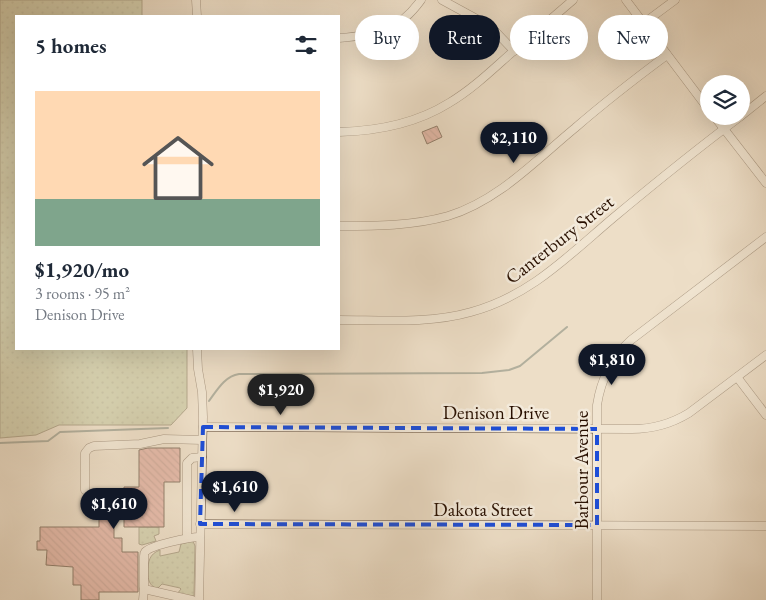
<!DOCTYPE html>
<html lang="en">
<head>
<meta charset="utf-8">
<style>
  body { margin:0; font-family:"EB Garamond",serif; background:#f6f6f7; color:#1f2937; height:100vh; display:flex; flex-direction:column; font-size:19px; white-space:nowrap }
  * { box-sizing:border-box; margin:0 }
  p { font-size:16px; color:#747a83 }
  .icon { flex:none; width:28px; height:28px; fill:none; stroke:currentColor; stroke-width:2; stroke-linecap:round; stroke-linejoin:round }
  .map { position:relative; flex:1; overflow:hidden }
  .drawer { position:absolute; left:15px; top:15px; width:325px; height:335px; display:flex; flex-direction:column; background:#fff; border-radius:0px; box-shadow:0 5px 20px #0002 }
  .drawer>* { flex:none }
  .banner { position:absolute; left:355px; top:15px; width:335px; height:45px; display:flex; gap:10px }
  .fabs { position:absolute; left:700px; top:75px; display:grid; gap:10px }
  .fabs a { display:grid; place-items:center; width:50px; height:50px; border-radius:50%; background:#fff; box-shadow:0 5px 20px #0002; font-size:25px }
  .price { position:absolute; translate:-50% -42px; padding:0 11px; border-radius:18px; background:#111827; color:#fff; font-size:16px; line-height:32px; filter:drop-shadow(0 1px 2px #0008) }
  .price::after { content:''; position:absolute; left:50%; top:30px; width:15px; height:11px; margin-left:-8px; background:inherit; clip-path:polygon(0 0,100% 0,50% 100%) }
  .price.selected { background:#222; color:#fff }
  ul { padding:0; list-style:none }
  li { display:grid; align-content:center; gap:10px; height:265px; padding:0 20px }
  li span { display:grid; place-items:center; height:155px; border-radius:0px; color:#555 }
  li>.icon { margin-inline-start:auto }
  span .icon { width:90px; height:90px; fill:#fffc; stroke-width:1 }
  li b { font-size:21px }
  h2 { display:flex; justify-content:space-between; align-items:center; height:60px; padding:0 20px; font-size:21px }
  .chip { padding:0 18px; border-radius:22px; background:#fff; box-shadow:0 5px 20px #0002; font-size:18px; line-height:45px }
  .chip.selected { background:#111827; color:#fff }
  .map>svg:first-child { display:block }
  .grass { fill:url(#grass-dots); stroke:#72684a }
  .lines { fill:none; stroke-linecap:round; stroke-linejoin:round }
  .stream { stroke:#6c776c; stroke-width:2 }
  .building { fill:url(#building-back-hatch); stroke:#291001 }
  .minor-casing { stroke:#5a4432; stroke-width:9 }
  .minor { stroke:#f3eadb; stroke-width:8 }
  .marked { fill:none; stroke:#1d4ed8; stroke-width:4; stroke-dasharray:10 6; stroke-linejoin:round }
  .labels { text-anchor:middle; stroke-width:5; stroke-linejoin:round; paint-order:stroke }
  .street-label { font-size:19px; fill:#291001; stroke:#f3eadb }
</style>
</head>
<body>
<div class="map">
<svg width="766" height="600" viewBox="0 0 766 600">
  <defs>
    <pattern id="grass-dots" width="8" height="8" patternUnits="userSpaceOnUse" patternTransform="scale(1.25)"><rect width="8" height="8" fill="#bbc094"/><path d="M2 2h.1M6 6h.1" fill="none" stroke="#a1a47e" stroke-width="1.8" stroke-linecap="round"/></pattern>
    <pattern id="building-back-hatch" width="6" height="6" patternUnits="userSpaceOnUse" patternTransform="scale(1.25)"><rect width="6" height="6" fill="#db9087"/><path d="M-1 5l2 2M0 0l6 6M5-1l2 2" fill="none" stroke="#b2746c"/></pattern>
  </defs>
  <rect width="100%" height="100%" fill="#eddec7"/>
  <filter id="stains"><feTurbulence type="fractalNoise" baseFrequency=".004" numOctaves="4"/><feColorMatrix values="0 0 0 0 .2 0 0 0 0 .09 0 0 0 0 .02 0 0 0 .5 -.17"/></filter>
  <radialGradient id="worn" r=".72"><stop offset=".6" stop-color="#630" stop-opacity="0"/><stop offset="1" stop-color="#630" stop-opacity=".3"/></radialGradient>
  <g class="grass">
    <polygon points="0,0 142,0 142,16 16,16 16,349 187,349 187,408 171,425 59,425 36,435 0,438"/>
    <polygon points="139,527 159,527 159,534 154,536 156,541 142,545 139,544"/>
    <path d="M193 541 195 546 194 596H191L177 594 181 589 180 588 162 584 157 589C149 585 148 580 148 572 148 562 149 554 160 550V556L179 552 181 544Z"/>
  </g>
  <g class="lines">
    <g class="stream">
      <path d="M209 401C217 390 225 376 239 374L482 373 509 370 520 366 567 327"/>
      <polyline points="0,443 48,441 60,432 168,428"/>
    </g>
  </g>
  <g class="building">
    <polygon points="437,126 442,137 427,144 422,132"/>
    <polygon points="148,448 180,448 180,482 164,482 164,527 124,527 124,518 114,518 114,538 122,538 122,552 138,552 138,592 99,592 99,600 81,600 81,585 73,585 73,567 46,565 47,550 37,550 37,541 40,541 40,527 99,527 99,503 116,503 116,495 124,495 124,487 139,487 139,450"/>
  </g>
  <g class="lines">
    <g class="minor-casing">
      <g id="minor">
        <polyline points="196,0 197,16"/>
        <polyline points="442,0 486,24 495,31 514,51"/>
        <polyline points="626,0 709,110"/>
        <polyline points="644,23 675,0"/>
        <path d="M339 38C376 35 398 32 421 0"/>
        <polyline points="714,116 766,183"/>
        <polyline points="741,116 766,96"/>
        <path d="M339 132C376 131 417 123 449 103 471 90 490 72 509 55 530 37 552 18 573 0"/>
        <path d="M339 226C376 226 412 226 448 216 498 201 536 160 575 128 605 102 636 78 667 55"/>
        <path d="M339 320C383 320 429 324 471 312 530 296 568 256 613 218 655 183 697 149 741 116"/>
        <polyline points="197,349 198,369 202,392 203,417 199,600"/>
        <polyline points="737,377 766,415"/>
        <path d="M203 427 632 429C654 429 671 424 689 413L766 355"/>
        <polyline points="85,490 85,453 89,448 94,446 140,444 164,439 202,440"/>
        <polyline points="200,524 766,526"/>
        <polyline points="187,538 187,463 192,458 202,457"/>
        <polyline points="143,600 144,589"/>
        <path d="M192 600 144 589V556C144 555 144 553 145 552 151 545 190 537 200 537"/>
        <path d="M597 600V405C601 379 611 358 631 340L766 237"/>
      </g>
    </g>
    <use href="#minor" class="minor"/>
  </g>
  <path d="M0 0H766V600H0ZM203 427 597 429V525L200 524Z" fill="#eddec7" fill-opacity=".55" fill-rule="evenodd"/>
  <path class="marked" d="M203 427 597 429V525L200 524Z"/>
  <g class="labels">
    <g class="street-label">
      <text transform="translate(559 239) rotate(-38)" y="7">Canterbury Street</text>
      <text x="496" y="419">Denison Drive</text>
      <text transform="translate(581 470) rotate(-90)" y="7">Barbour Avenue</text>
      <text x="483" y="516">Dakota Street</text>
    </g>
  </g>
  <rect width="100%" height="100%" filter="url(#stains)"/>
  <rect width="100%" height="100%" fill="url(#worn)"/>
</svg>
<div class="fabs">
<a><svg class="icon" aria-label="layers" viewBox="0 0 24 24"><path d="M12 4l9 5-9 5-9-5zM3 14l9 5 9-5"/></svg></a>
</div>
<b class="price" style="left:514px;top:164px">$2,110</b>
<b class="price" style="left:612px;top:386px">$1,810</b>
<b class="price selected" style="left:281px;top:416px">$1,920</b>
<b class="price" style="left:235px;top:513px">$1,610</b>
<b class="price" style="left:114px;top:530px">$1,610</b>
<div class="banner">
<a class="chip">Buy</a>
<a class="chip selected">Rent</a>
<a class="chip">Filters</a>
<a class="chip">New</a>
</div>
<section class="drawer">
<h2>5 homes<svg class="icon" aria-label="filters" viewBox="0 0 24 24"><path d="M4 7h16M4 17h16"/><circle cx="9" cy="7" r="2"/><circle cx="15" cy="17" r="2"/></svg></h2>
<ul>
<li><span style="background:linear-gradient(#ffd9b3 70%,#7fa58c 0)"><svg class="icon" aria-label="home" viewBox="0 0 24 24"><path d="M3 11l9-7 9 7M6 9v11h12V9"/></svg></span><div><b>$1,920/mo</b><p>3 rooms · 95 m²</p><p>Denison Drive</p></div></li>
</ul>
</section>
</div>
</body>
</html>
